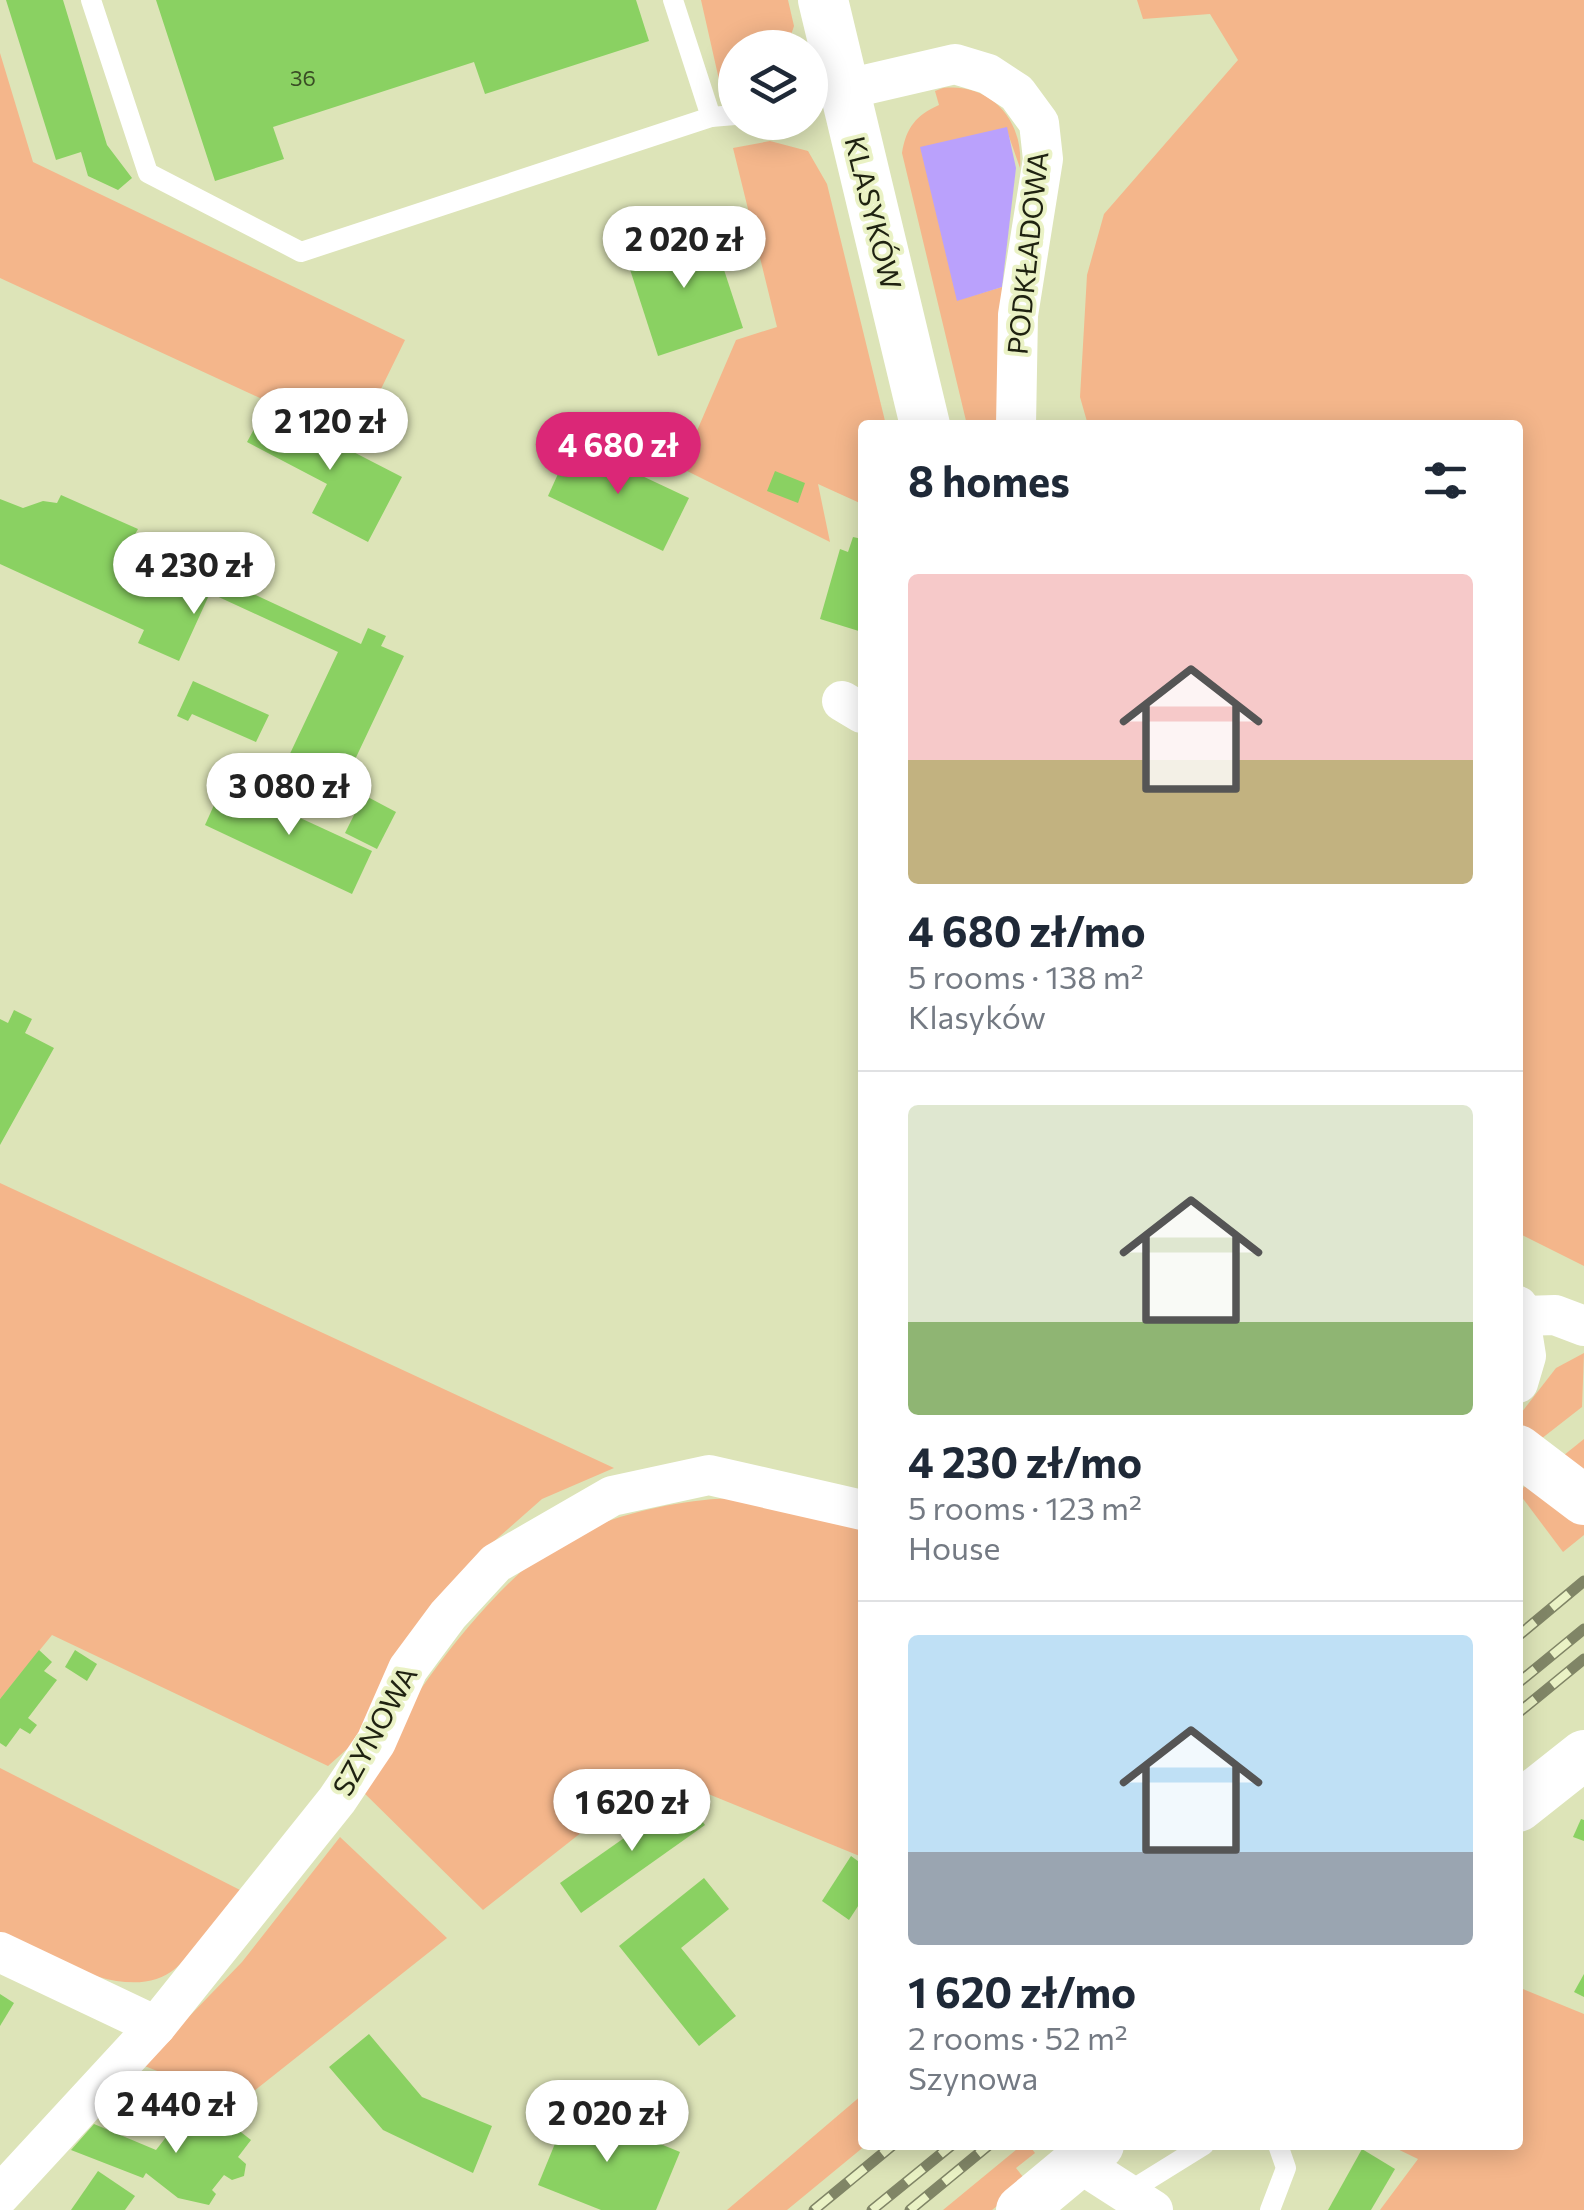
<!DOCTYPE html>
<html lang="en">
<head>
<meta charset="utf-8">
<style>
  body { margin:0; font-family:Commissioner,sans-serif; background:#f2f2f3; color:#1f2937; height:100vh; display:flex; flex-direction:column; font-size:38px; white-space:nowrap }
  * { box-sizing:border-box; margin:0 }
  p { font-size:32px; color:#747a83 }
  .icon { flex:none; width:55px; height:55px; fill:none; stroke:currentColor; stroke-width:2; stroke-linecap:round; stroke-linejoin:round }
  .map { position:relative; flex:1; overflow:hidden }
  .side { position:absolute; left:858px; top:420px; width:665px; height:1730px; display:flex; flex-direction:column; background:#fff; border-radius:10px; box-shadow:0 5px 25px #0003 }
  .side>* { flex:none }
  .controls { position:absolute; left:718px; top:30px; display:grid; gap:20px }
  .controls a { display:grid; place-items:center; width:110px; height:110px; border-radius:50%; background:#fff; box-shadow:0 5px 25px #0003; font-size:50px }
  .price { position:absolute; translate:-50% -85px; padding:0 22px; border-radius:35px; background:#fff; color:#222; font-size:32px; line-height:65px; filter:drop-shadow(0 2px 5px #0008) }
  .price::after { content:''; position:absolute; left:50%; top:60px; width:30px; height:22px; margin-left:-15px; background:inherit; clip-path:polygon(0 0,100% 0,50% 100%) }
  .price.selected { background:#db2777; color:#fff }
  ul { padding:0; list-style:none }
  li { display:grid; align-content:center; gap:20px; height:530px; padding:0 50px }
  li+li { border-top:2px solid #e0e1e3 }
  li span { display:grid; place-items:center; height:310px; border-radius:10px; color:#555 }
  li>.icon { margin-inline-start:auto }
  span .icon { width:180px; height:180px; fill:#fffc; stroke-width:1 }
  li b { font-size:42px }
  h2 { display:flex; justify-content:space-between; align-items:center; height:120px; padding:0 50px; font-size:42px }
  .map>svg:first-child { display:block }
  .green { fill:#f4b68b }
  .water { fill:#baa1fc }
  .building { fill:#8ad162 }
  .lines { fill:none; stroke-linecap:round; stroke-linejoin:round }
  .service { stroke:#fff; stroke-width:20 }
  .minor { stroke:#fff; stroke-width:40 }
  .tertiary { stroke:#fff; stroke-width:50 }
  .rail-casing { stroke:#808566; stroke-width:11 }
  .rail { stroke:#eaf2c5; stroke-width:8; stroke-dasharray:22; stroke-linecap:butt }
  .labels { text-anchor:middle; stroke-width:8; stroke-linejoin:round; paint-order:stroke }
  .number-label { font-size:22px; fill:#3a4e25 }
  .street-label { font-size:28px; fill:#1f2211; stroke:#eaf2c5 }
</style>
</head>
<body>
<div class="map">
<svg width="1584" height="2210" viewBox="0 0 1584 2210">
  <rect width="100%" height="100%" fill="#dde4b8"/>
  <g class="green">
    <polygon points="701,0 788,0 794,26 787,47 735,48 735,88 722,93"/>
    <polygon points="1137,0 1584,0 1584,1266 1518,1233 1518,425 1088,425 1080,397 1087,275 1104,214 1238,60 1210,14 1143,19"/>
    <polygon points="0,53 33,162 405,340 355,442 0,278"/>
    <path d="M943 88C992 83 1024 121 1020 168L1006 128 958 300 1002 287 997 425H967L902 153C906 128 916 115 939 105L935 91Z"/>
    <polygon points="770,141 808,151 827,184 886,425 862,425 862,504 818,484 830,542 681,468 736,340 777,327 733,148"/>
    <polygon points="0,1183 614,1468 542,1499 491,1544 356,1741 328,1766 52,1635 0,1699"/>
    <polygon points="1584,1353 1582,1407 1518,1457 1518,1417 1556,1368"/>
    <polygon points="1584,1439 1584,1535 1563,1552 1518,1492"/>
    <path d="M735 1498 862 1526V1857L657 1773 483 1910 358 1787C406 1707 465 1617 538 1557 586 1519 675 1499 735 1498Z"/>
    <path d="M0 1768 244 1892C222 1916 201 1946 176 1968 130 2008 44 1954 0 1933Z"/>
    <polygon points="340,1837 447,1938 239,2103 142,2065 242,1962"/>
    <polygon points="1518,1987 1584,2014 1584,2210 1380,2210 1418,2159 1389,2145 1518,2145"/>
    <polygon points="862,2095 862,2145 866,2145 787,2210 727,2210"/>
    <polygon points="1022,2145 1029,2145 1035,2153 1016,2168 1027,2182 992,2210 943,2210"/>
  </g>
  <polygon class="water" points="1007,127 1016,168 1002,287 957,301 920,147"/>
  <g class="building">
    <polygon points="6,0 63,0 107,145 132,178 118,190 88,176 81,152 56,160"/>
    <polygon points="156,0 636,0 649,41 485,94 474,62 273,127 284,159 215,181"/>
    <polygon points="710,227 743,328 658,356 625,254"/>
    <polygon points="266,407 402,477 368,542 312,513 327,484 247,442"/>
    <polygon points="572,443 689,498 663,551 548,496"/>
    <polygon points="775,471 805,483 798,503 767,491"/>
    <polygon points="61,495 138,529 133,538 147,549 151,567 161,551 361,644 368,628 386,636 381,646 404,656 342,787 320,776 315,787 293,776 297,766 287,760 338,652 210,593 179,661 138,643 144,630 0,564 0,499 23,508 43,501 57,503"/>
    <polygon points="853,537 862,539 862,632 820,619 840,549 848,552"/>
    <polygon points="193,681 269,715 256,742 192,714 188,721 177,716"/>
    <polygon points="224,783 372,851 352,894 205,825"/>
    <polygon points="364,795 396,812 377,849 345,833"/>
    <polygon points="14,1010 32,1019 25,1033 54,1048 0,1145 0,1019 8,1023"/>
    <polygon points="39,1650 52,1662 44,1671 57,1680 28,1718 37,1725 30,1734 20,1728 6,1747 0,1743 0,1699"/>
    <polygon points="75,1650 97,1664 87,1681 65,1667"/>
    <polygon points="684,1796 705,1825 581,1913 560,1883"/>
    <polygon points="1581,1819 1584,1820 1584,1841 1573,1837"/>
    <polygon points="851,1856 862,1864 862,1900 849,1920 822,1901"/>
    <polygon points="704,1878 729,1909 681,1948 736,2016 699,2046 619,1946"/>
    <polygon points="1584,1974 1584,1997 1574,1992"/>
    <polygon points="0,1994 14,2003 0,2026"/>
    <polygon points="369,2034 422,2097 492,2126 473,2173 383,2130 329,2067"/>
    <polygon points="209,2107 251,2140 238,2157 246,2164 244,2176 232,2180 224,2175 212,2190 216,2194 209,2205 178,2198 146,2173 143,2178 71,2150 94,2124 156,2150 174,2127 186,2136"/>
    <polygon points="570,2107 680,2152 656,2210 601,2210 538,2185"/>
    <polygon points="1362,2149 1395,2169 1371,2210 1328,2210"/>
    <polygon points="98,2171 135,2196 125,2210 71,2210"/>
  </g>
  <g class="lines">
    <g class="service">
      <polyline points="91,0 148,173 301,252 711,117"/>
      <polyline points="673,0 711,117 735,115"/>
      <polyline points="810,99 843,90"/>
      <polyline points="1125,2194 1204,2145"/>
      <polyline points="1270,2210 1286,2168 1278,2145"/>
    </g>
    <g class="minor">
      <polyline points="843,90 955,64 988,74 1017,93 1039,123 1043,159 1018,315 1016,425"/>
      <polyline points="842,701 862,713"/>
      <polyline points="1518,1306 1526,1356 1518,1383"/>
      <polyline points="1523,1316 1555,1315 1584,1326"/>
      <polyline points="0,1952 156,2026"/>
      <polyline points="1078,2162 1153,2210"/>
      <polyline points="0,2195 156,2026 337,1800 376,1742 408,1669 448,1615 496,1563 612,1496 709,1475 862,1510"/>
    </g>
    <g class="tertiary">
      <polyline points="823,0 925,425"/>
      <polyline points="1518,1450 1584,1500"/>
      <polyline points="1518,1807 1584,1755"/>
      <polyline points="1021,2210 1099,2145"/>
    </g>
    <g class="rail-casing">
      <g id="rail">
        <polyline points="1518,1636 1584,1581"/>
        <polyline points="1518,1683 1584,1629"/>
        <polyline points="1518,1713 1584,1659"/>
        <polyline points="814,2210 893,2145"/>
        <polyline points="872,2210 952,2145"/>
        <polyline points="910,2210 989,2145"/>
      </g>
    </g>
    <use href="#rail" class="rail"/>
  </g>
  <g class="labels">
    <g class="number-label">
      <text x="303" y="86">36</text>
    </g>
    <g class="street-label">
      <text transform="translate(873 213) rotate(76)" y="10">KLASYKÓW</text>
      <text transform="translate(1028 253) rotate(-84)" y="10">PODKŁADOWA</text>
      <text transform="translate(375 1731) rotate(-61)" y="10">SZYNOWA</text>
    </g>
  </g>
</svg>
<div class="controls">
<a><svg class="icon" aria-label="layers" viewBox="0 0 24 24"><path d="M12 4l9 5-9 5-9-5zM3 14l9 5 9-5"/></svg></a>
</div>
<b class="price" style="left:684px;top:291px">2 020 zł</b>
<b class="price" style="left:330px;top:473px">2 120 zł</b>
<b class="price selected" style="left:618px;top:497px">4 680 zł</b>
<b class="price" style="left:194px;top:617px">4 230 zł</b>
<b class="price" style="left:289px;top:838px">3 080 zł</b>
<b class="price" style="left:632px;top:1854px">1 620 zł</b>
<b class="price" style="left:176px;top:2156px">2 440 zł</b>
<b class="price" style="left:607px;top:2165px">2 020 zł</b>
<section class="side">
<h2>8 homes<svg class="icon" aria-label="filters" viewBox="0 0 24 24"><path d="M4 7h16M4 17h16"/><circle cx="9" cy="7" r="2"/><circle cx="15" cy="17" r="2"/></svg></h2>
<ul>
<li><span style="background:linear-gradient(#f6c9c9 60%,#c2b280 0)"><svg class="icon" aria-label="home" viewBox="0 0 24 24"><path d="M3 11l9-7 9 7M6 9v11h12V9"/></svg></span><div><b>4 680 zł/mo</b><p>5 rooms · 138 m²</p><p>Klasyków</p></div></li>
<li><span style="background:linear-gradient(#dfe7d0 70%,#8fb573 0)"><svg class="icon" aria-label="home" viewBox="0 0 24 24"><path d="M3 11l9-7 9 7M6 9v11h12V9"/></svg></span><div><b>4 230 zł/mo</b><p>5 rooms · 123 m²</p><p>House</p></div></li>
<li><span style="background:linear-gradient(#bfe0f5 70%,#9aa5b1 0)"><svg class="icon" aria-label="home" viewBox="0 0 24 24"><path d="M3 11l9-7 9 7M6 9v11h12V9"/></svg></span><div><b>1 620 zł/mo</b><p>2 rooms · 52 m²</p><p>Szynowa</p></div></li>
</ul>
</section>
</div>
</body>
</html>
